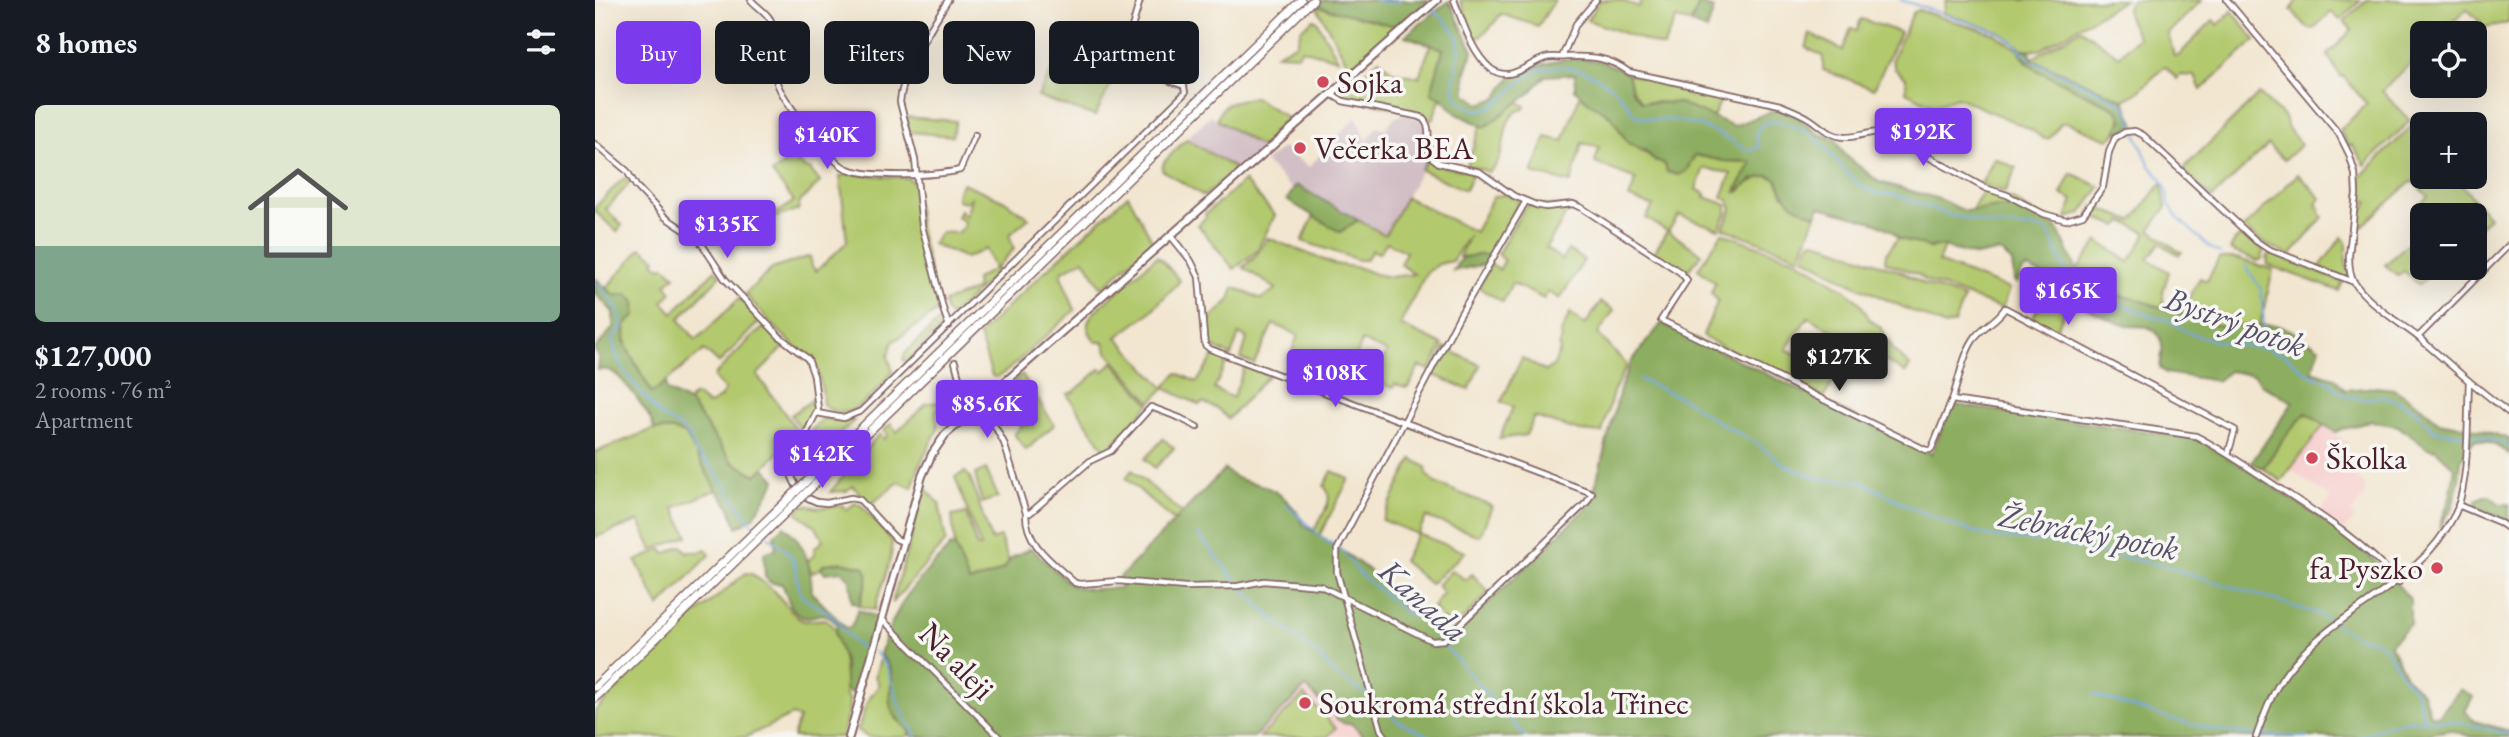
<!DOCTYPE html>
<html lang="en">
<head>
<meta charset="utf-8">
<style>
  body { margin:0; font-family:"EB Garamond",serif; background:#20242c; color:#f1f3f6; height:100vh; display:flex; flex-direction:column; font-size:26px; white-space:nowrap }
  * { box-sizing:border-box; margin:0 }
  p { font-size:23px; color:#9ea1a6 }
  .icon { flex:none; width:38px; height:38px; fill:none; stroke:currentColor; stroke-width:2; stroke-linecap:round; stroke-linejoin:round }
  .map { position:relative; flex:1; overflow:hidden }
  .side { display:flex; flex-direction:column; background:#171b24; width:595px }
  .side>* { flex:none }
  .guide { position:absolute; left:21px; top:21px; width:665px; height:63px; display:flex; gap:14px }
  .tools { position:absolute; left:1815px; top:21px; display:grid; gap:14px }
  .tools a { display:grid; place-items:center; width:77px; height:77px; border-radius:10px; background:#171b24; box-shadow:0 7px 28px #0002; font-size:35px }
  .price { position:absolute; translate:-50% -60px; padding:0 16px; border-radius:7px; background:#7c3aed; color:#fff; font-size:23px; line-height:46px; filter:drop-shadow(0 2px 4px #0008) }
  .price::after { content:''; position:absolute; left:50%; top:42px; width:21px; height:16px; margin-left:-10px; background:inherit; clip-path:polygon(0 0,100% 0,50% 100%) }
  .price.selected { background:#222; color:#fff }
  ul { padding:0; list-style:none }
  li { display:grid; align-content:center; gap:14px; height:371px; padding:0 35px }
  li span { display:grid; place-items:center; height:217px; border-radius:10px; color:#555 }
  li>.icon { margin-inline-start:auto }
  span .icon { width:126px; height:126px; fill:#fffc; stroke-width:1 }
  li b { font-size:30px }
  h2 { display:flex; justify-content:space-between; align-items:center; height:84px; padding:0 35px; font-size:30px }
  .pill { padding:0 24px; border-radius:10px; background:#171b24; box-shadow:0 7px 28px #0002; font-size:24px; line-height:63px }
  .pill.selected { background:#7c3aed; color:#fff }
  main { display:flex; flex:1; min-height:0 }
  .map>svg:first-child { display:block }
  .built { fill:#f7d0cf }
  .industrial { fill:#d2bec5 }
  .green { fill:#b2c96e; stroke:#7e744c; stroke-width:2 }
  .forest { fill:#8dad61; stroke:#6c6646; stroke-width:2 }
  .lines { fill:none; stroke-linecap:round; stroke-linejoin:round }
  .stream { stroke:#76a7e1; stroke-width:2 }
  .minor-casing { stroke:#856565; stroke-width:8 }
  .major-casing { stroke:#856565; stroke-width:10 }
  .highway-casing { stroke:#856565; stroke-width:10 }
  .minor { stroke:#fff; stroke-width:4.5 }
  .major { stroke:#fff; stroke-width:6 }
  .highway { stroke:#fff; stroke-width:7 }
  .highway-bridge-casing { stroke:#856565; stroke-width:10; stroke-linecap:butt }
  .highway-bridge { stroke:#fff; stroke-width:7 }
  .poi-dot { fill:#d1495b; stroke:#f6f6f2; stroke-width:2.5 }
  .labels { text-anchor:middle; stroke-width:7; stroke-linejoin:round; paint-order:stroke }
  .poi-label { font-size:32px; fill:#4a1f2b; stroke:#f6f6f2; text-anchor:start }
  .street-label { font-size:32px; fill:#4a1f2b; stroke:#f6f6f2 }
  .water-label { font-size:33px; font-style:italic; fill:#594f6b; stroke:#f6f6f2 }
</style>
</head>
<body>
<main>
<section class="side">
<h2>8 homes<svg class="icon" aria-label="filters" viewBox="0 0 24 24"><path d="M4 7h16M4 17h16"/><circle cx="9" cy="7" r="2"/><circle cx="15" cy="17" r="2"/></svg></h2>
<ul>
<li><span style="background:linear-gradient(#dfe7d0 65%,#7fa58c 0)"><svg class="icon" aria-label="home" viewBox="0 0 24 24"><path d="M3 11l9-7 9 7M6 9v11h12V9"/></svg></span><div><b>$127,000</b><p>2 rooms · 76 m²</p><p>Apartment</p></div></li>
</ul>
</section>
<div class="map">
<svg width="1914" height="737" viewBox="0 0 1914 737">
  <rect width="100%" height="100%" fill="#f6f6f2"/>
  <filter id="ink" filterUnits="userSpaceOnUse"><feTurbulence type="fractalNoise" baseFrequency=".0143" numOctaves="2"/><feDisplacementMap in="SourceGraphic" scale="14" xChannelSelector="R" yChannelSelector="G"/><feConvolveMatrix kernelMatrix="1 2 1 2 8 2 1 2 1" color-interpolation-filters="sRGB"/></filter>
  <filter id="wash" filterUnits="userSpaceOnUse"><feTurbulence type="fractalNoise" baseFrequency=".00686" numOctaves="4" result="noise"/><feDisplacementMap in="SourceGraphic" scale="28" xChannelSelector="R" yChannelSelector="G"/><feGaussianBlur stdDeviation="1.57" result="paint"/><feColorMatrix in="noise" values="0 0 0 0 0 0 0 0 0 0 0 0 0 0 0 0 0 1.4 0 .05"/><feComposite in="paint" operator="in"/></filter>
  <g filter="url(#wash)">
    <rect width="100%" height="100%" fill="#f2e6d0"/>
    <g class="built">
      <polygon points="1729,425 1752,443 1739,462 1769,484 1770,494 1756,514 1760,518 1749,529 1726,512 1736,498 1695,469"/>
      <polygon points="711,687 742,719 756,723 769,737 659,737"/>
    </g>
    <g class="industrial">
      <polygon points="808,114 824,119 831,127 833,157 790,235 702,185 698,190 670,162 687,148 714,167 761,117 772,141 782,126 789,130 799,118"/>
      <polygon points="616,115 622,120 668,148 641,169 591,139"/>
    </g>
    <g class="green">
      <polygon points="865,0 960,0 943,26 906,14 894,29 880,40"/>
      <polygon points="1005,0 1025,0 1044,7 1046,0 1068,0 1078,4 1080,0 1114,0 1104,4 1096,22 1081,19 1068,47 992,20"/>
      <polygon points="1351,0 1529,0 1445,50 1428,49 1404,32 1348,13"/>
      <path d="M1537 0H1607L1573 33 1579 56H1583L1618 20 1623 25 1637 11 1660 40 1606 90 1600 76 1585 75 1582 79 1570 66 1542 93 1529 100 1436 59 1486 29 1524 56 1543 37C1538 25 1525 10 1537 0Z"/>
      <polygon points="1702,0 1766,0 1745,20 1736,12 1718,29 1714,29 1696,10"/>
      <polygon points="1772,0 1914,0 1914,23 1890,27 1872,9 1846,33 1827,33 1827,52 1787,91 1815,121 1770,165 1757,145 1753,146 1745,130 1772,104 1748,76 1746,77 1732,55 1757,30 1749,21"/>
      <polygon points="721,6 799,25 800,29 759,65 754,66"/>
      <path d="M1323 10 1400 34 1421 48 1433 63 1484 92 1522 109C1530 121 1525 133 1513 139L1473 123H1466L1455 138 1449 139 1435 129 1362 97 1339 106 1311 92V78L1300 69 1297 59 1318 13Z"/>
      <polygon points="719,19 721,20 743,59 706,49 703,55 682,54 702,43 706,29"/>
      <polygon points="1266,19 1305,32 1279,89 1228,70 1228,56 1211,48 1215,34 1248,50 1256,28 1262,30"/>
      <polygon points="836,44 849,49 836,93 846,98 837,120 825,115 826,113 752,98 746,94 784,59 798,72 824,77"/>
      <polygon points="467,51 487,62 497,54 525,66 500,116 443,97"/>
      <polygon points="1033,74 1088,86 1127,98 1118,117 1083,103 1047,102 1037,90"/>
      <polygon points="1664,94 1691,119 1692,127 1706,145 1689,160 1673,145 1617,198 1587,170"/>
      <path d="M985 95C989 97 1015 115 1017 118 1023 125 1026 135 1033 141 1036 145 1066 163 1070 164L1072 172 1084 175 1091 171 1100 155 1129 161 1158 162 1142 188 1144 192 1150 185 1170 175 1182 179 1189 195 1214 213 1221 215 1205 257 1128 228 1137 208 1133 200 1127 197 1136 174C1127 170 1118 172 1109 168L1101 189 1111 194 1110 197 1132 205V212L1124 229 1084 215 1073 231 1107 254 1091 273 1059 253 1072 231 1051 218 1058 206 1034 198 1041 179 1000 163 1004 147 987 143 976 183 937 173 951 137 968 141Z"/>
      <path d="M659 97 691 117 692 122 685 131 677 132V137L668 148 622 120C627 100 641 101 659 97Z"/>
      <path d="M923 102 930 106 929 109C901 114 917 156 894 172L872 165 886 125 890 126Z"/>
      <polygon points="310,117 361,121 357,136 315,132"/>
      <polygon points="1819,124 1827,135 1827,177 1860,177 1894,217 1880,231 1880,215 1827,215 1827,221 1822,208 1833,196 1817,181 1764,229 1764,208 1769,209 1773,201 1764,198 1764,178"/>
      <polygon points="591,139 641,169 609,196 567,170 569,162"/>
      <path d="M833 157C844 170 863 168 879 172L870 190 826 170Z"/>
      <polygon points="197,158 210,168 215,169 225,182 205,202 203,210 108,241 106,234 113,235 184,212 199,201 177,173"/>
      <polygon points="1399,158 1421,168 1410,192 1386,184"/>
      <polygon points="1476,173 1505,187 1486,214 1471,218 1478,200 1466,194"/>
      <path d="M255 174 313 178 319 183 324 227 344 310 298 342 293 356 298 372C282 389 255 430 228 404 227 363 215 362 188 335 175 322 162 308 150 294L177 269 215 256 217 266 221 271 252 242 245 176Z"/>
      <polygon points="1703,174 1726,198 1721,205 1726,210 1724,212 1728,217 1695,256 1668,243 1649,228"/>
      <polygon points="33,178 35,183 11,209 27,225 22,232 0,211 0,207 28,179"/>
      <polygon points="649,181 680,215 662,251 639,269 603,225 611,217 610,214"/>
      <polygon points="368,183 408,200 434,218 414,235 419,249 400,269 403,271 356,317 351,312 349,302 382,289 381,279 399,269 391,249 371,258 337,244 346,232 362,233 368,228 370,222 362,217 365,210 371,216 376,198 371,202 362,200 363,191"/>
      <path d="M1567 183 1571 208 1555 229 1583 251 1587 252 1584 255 1565 243 1553 259 1574 272 1568 291V308C1539 298 1503 294 1482 270L1503 241 1534 262 1552 233 1528 221 1523 226 1495 216 1494 214 1499 206 1537 221Z"/>
      <polygon points="1389,190 1419,200 1430,208 1406,207 1376,211"/>
      <polygon points="910,194 923,200 924,202 894,255 864,257 874,235 857,261 844,264 831,273 805,325 848,345 835,370 824,366 814,387 810,388 800,384 798,388 778,380 792,352 767,341 753,376 696,354 703,335 678,324 659,364 646,359 652,338 644,334 636,356 615,345 611,323 635,300 639,287 666,299 681,289 648,267 659,258 673,238 739,264 765,268 780,274 795,277 819,274 805,264 811,252 792,242 784,253 777,250 771,260 764,260 707,241 719,216 745,232 763,220 790,235 811,197 880,232 898,197"/>
      <path d="M533 195 558 242 508 287H506L489 259 467 272 466 276 480 310 413 370 402 377 397 376 384 335C432 287 482 241 533 195Z"/>
      <polygon points="934,205 976,206 951,248 967,260 973,250 989,260 965,299 953,292 949,299 917,283 908,302 883,287 896,264 904,270 909,261 903,253 929,208"/>
      <polygon points="1827,230 1827,268 1842,268 1824,285 1809,271 1803,275 1790,265"/>
      <polygon points="1127,233 1204,261 1249,289 1265,303 1275,320 1285,327 1299,351 1315,365 1311,373 1213,317 1191,349 1243,375 1229,397 1110,338 1108,335 1123,301 1116,293 1120,282 1103,269"/>
      <polygon points="1646,236 1653,238 1669,250 1667,259 1662,261 1635,250 1640,240"/>
      <polygon points="1747,237 1751,242 1751,263 1755,277 1753,279 1724,268"/>
      <polygon points="1303,238 1336,248 1338,246 1349,247 1343,262 1414,289 1407,309 1330,280 1322,274 1293,263 1290,261 1291,254"/>
      <polygon points="1221,241 1307,272 1327,283 1369,298 1359,323 1350,326 1255,283 1209,257 1215,242"/>
      <path d="M46 248 61 259 59 262 66 268 69 266 80 276 71 284 77 292 68 302 78 313 120 270 125 276 84 319 101 340 145 298 165 321 124 363 109 350 57 393 32 348C29 339 31 333 30 324 27 311 21 296 11 288Z"/>
      <polygon points="1676,253 1748,282 1744,291 1673,265 1672,257"/>
      <path d="M562 256 568 261 585 281 553 314 522 337 569 388 582 373 602 382 620 354 633 359 619 389 638 398 650 366 674 375 633 419 623 409 607 402 605 405 569 388 556 402 512 352 509 342H501C492 331 489 323 499 312Z"/>
      <polygon points="1624,258 1641,258 1678,270 1665,325 1624,326 1585,313 1605,278 1612,281"/>
      <polygon points="1457,281 1461,292 1475,302 1460,331 1437,319"/>
      <polygon points="1006,302 1019,310 1003,334 1032,365 1018,392 1007,433 985,431 939,417 931,435 904,439 918,407 906,402 927,358 950,371 959,365 965,350 964,346 967,338 965,335 975,313 990,325"/>
      <polygon points="347,318 348,325 311,363 308,359 311,352"/>
      <polygon points="171,326 191,345 162,375 204,433 161,475 137,462 95,403 95,398 101,395 113,405 125,398 130,390 119,378 120,374 158,336"/>
      <polygon points="850,348 885,365 874,390 839,375 838,373"/>
      <polygon points="518,362 555,404 514,448 510,450 472,394 479,392 505,369 509,371"/>
      <polygon points="427,374 459,425 431,450 419,434 427,426 413,411 400,422 392,406"/>
      <polygon points="357,393 361,399 341,411 343,429 324,466 317,488 304,482 275,505 258,486 251,491 235,492 279,440 285,434 289,439 293,435 289,430 296,424 302,432 332,403 344,402"/>
      <polygon points="217,400 218,409 207,430 196,415"/>
      <polygon points="1711,413 1729,425 1686,481 1668,468 1693,433"/>
      <path d="M230 418 243 421H259L222 453 201 466C203 451 216 425 230 418Z"/>
      <polygon points="59,429 78,430 91,435 121,490 79,508 93,536 57,550 44,521 0,537 0,452"/>
      <polygon points="568,439 579,448 560,468 550,459"/>
      <polygon points="817,459 831,467 832,475 840,483 897,506 885,536 831,517 823,534 870,552 835,584 808,561 822,534 787,520"/>
      <polygon points="391,469 403,497 387,503 380,474"/>
      <polygon points="537,470 587,513 579,521 531,478"/>
      <path d="M737 471 754 479 724 536 718 532C725 519 742 499 729 486Z"/>
      <path d="M370 472 375 477 396 540 405 537 414 562C406 575 388 578 374 582L360 547 357 516 371 513 382 547H386L360 477Z"/>
      <polygon points="330,488 344,503 351,541 297,603"/>
      <path d="M260 503 266 505 297 541C298 566 284 587 280 610L265 606V595L271 585 269 567C248 561 235 561 217 573L212 562 220 554 219 549 228 540 221 527 201 512 209 505 224 508 247 505 252 510Z"/>
      <polygon points="87,546 92,552 104,552 111,549 115,555 64,607 41,561 67,549 70,554"/>
      <polygon points="857,570 870,580 877,574 894,592 860,627 855,628 838,607 848,593 842,585"/>
      <path d="M151 573 157 574 178 590 203 618 209 621 230 619C249 630 250 675 251 696L254 699V707L247 737H198L204 718 197 715 151 737H0V711L70 640Z"/>
      <path d="M286 656C309 678 287 692 298 714 302 721 309 724 315 730L314 735 310 737H272L263 730 272 702 284 685 280 676Z"/>
      <polygon points="709,695 741,728 732,737 665,737"/>
    </g>
    <g class="forest">
      <polygon points="728,0 834,0 806,25 800,26 721,6"/>
      <path d="M854 1 878 51 870 74 871 94 885 104 902 98C907 92 911 80 918 76 924 72 932 70 938 68 970 55 1003 54 1033 74L1037 90 1047 102 1083 103 1139 126 1182 109 1203 117 1223 134 1239 138 1250 155 1284 182 1341 198 1370 211 1406 207 1430 208 1462 228 1482 270 1490 279 1525 296 1541 299 1624 326 1681 325 1695 330 1725 348 1717 371 1740 378 1750 390 1781 387 1799 389 1825 406 1844 422 1887 430 1914 439V455C1903 445 1894 441 1879 440L1866 460 1864 480 1857 508 1844 528 1855 497 1860 468 1841 450 1832 448 1803 426 1776 421 1740 432 1711 413 1693 433 1668 468 1656 463 1698 402 1667 385 1659 375 1634 371 1622 381 1571 373 1565 368C1566 358 1570 345 1564 336 1555 321 1541 329 1529 325 1508 319 1489 303 1467 299 1454 281 1454 276 1432 268L1427 272 1422 283 1419 281 1417 262 1407 253 1401 252 1381 256 1349 247 1338 246 1336 248 1303 238 1297 231 1282 223 1225 207 1221 215C1211 212 1197 206 1191 197 1184 187 1187 180 1174 175L1157 180 1140 193 1157 162 1129 161 1100 155 1091 171 1084 175 1072 172 1070 164 1060 161 1051 151 1033 143 1015 115 999 106 980 90V74L950 76 934 94 890 127 862 114 846 98 836 93 848 49 810 36Z"/>
      <polygon points="1104,4 1119,9 1112,30 1096,24"/>
      <polygon points="1428,49 1435,51 1437,59 1529,100 1540,125 1523,133 1521,132 1527,120 1522,109 1441,70 1425,53"/>
      <polygon points="701,185 763,220 745,232 692,200"/>
      <polygon points="882,255 894,255 891,264 858,271 866,258"/>
      <path d="M0 278 19 295 33 294 40 302 41 315 30 325 29 340 32 348 57 393 71 382V390L95 403 137 462 161 475 170 468 181 480 159 517 142 527 134 506 121 490 91 435 78 430 59 429C58 417 30 381 19 373 14 369 9 369 3 370L4 360 0 349 18 328V312L0 293Z"/>
      <path d="M1067 323 1336 454 1357 406 1361 405 1600 438 1652 469 1750 535 1787 567 1815 599V624L1795 644 1812 678 1828 693 1835 715 1844 716 1865 689 1878 697 1870 711 1879 721 1914 731V737H1877L1855 730 1827 735 1822 734 1817 737H769L756 723 750 724 742 719 711 687 659 737H317C311 723 302 723 297 711 287 685 310 683 285 654 301 603 319 583 356 546L360 547 374 582 397 575 410 568 416 558 436 548 477 586 495 589 526 588 524 578 630 469C641 483 660 481 675 489 688 495 703 510 708 524 734 543 799 581 810 611 834 616 834 632 852 643L996 503 1026 386 1036 362Z"/>
      <polygon points="1889,496 1894,496 1905,504 1914,504 1914,523 1905,517 1882,507 1881,500"/>
      <path d="M189 526C211 544 216 565 217 593L251 628 256 627 263 610 282 617 261 696 250 689V664L240 634 242 625C227 602 215 626 203 614 193 606 192 594 187 584L176 583 170 577 169 553 181 549 179 536Z"/>
      <path d="M245 562 269 567C279 581 265 589 265 606L257 602 255 579 246 571 230 573 225 568 230 564Z"/>
    </g>
    <g class="lines">
      <g class="stream">
        <polyline points="780,0 795,3 805,0"/>
        <polyline points="1306,0 1403,32 1415,39 1433,57"/>
        <path d="M836 8C844 16 856 24 861 35 873 59 842 90 873 107 896 120 917 86 934 75 944 69 959 66 970 67 991 69 1012 81 1026 96 1032 102 1035 112 1043 116 1053 121 1062 119 1074 120 1103 122 1128 133 1152 151L1164 147 1161 136 1164 127 1173 122H1184L1207 129 1224 141 1262 183 1282 194 1300 195 1355 215 1398 225 1445 228 1452 232 1457 240 1472 273 1492 291 1558 317 1574 320 1594 333 1621 341 1671 349 1690 355 1709 371 1735 383 1745 392 1754 397 1772 399 1785 396 1802 401 1821 411 1840 431 1884 436 1910 444 1914 447"/>
        <polyline points="1435,60 1524,101 1531,108 1539,127"/>
        <polyline points="1541,134 1555,166 1566,178 1572,191 1574,204 1583,218 1613,246 1625,253"/>
        <polyline points="1650,265 1666,289 1671,349"/>
        <path d="M0 282C13 294 25 308 27 327L17 339 23 360 32 375 66 416 82 425 94 436 101 453 115 465 159 526"/>
        <polyline points="1044,379 1091,400 1118,419 1158,441 1190,465 1221,478 1267,482 1319,509 1360,526 1396,537 1455,542 1570,566 1724,614 1761,637 1779,640 1790,647 1809,678 1820,689 1830,720 1864,722 1914,734"/>
        <polyline points="691,504 729,540 744,547 765,574 809,611 830,622 843,639"/>
        <polyline points="603,534 644,585 678,619 724,655 741,675 774,696"/>
        <path d="M172 536C184 544 198 554 201 568 203 578 201 586 207 595 214 605 225 606 234 613 250 625 253 645 274 650"/>
        <polyline points="847,643 931,737"/>
        <polyline points="280,652 291,665 304,705 321,737"/>
        <path d="M1499 695C1552 710 1603 732 1658 734"/>
        <polyline points="779,699 803,721 836,737"/>
        <polyline points="1668,735 1712,737"/>
        <polyline points="1763,737 1803,722 1829,720"/>
      </g>
    </g>
  </g>
  <g filter="url(#ink)">
    <g class="lines">
      <g class="minor-casing">
        <g id="minor">
          <path d="M156 0C161 6 171 12 175 19 184 34 176 64 182 83 188 100 236 164 253 169 278 178 339 176 365 170L380 135"/>
          <path d="M353 0C336 28 308 69 305 102L320 160 327 226 349 312 354 326"/>
          <path d="M859 0C868 22 876 51 895 68 914 84 932 64 950 58 957 56 965 58 972 57 997 56 1013 57 1034 72L1185 105C1195 109 1206 113 1215 119 1227 127 1234 136 1249 137 1262 138 1274 131 1288 132L1390 188 1412 195 1449 214 1471 220 1488 215 1508 187 1514 152 1520 138 1530 132 1540 131 1548 135 1661 241 1673 249 1759 282"/>
          <path d="M1632 0 1744 134 1754 154 1760 174 1761 194 1754 255C1754 264 1754 275 1759 282 1771 302 1805 323 1823 337"/>
          <polyline points="967,57 981,24 1001,0"/>
          <path d="M736 94 748 101 826 117C839 127 830 143 835 156L844 163 885 172 919 196 941 205 951 207 978 204 987 208 1085 272 1092 280 1066 320 1331 450H1335L1337 448 1357 400 1601 436C1630 451 1657 470 1684 488 1727 516 1769 543 1804 582"/>
          <polyline points="0,144 32,171 41,186 70,217 104,240 130,279 185,337 213,359 219,376 223,409 197,463 197,477 203,490 213,498 222,502 232,503 256,498 265,500 301,539 308,542"/>
          <path d="M360 362 367 389 389 406 409 443 431 513C430 545 459 563 480 583L485 584 523 581 590 587 643 586 669 581 726 586 837 641 849 640 992 502 997 493 615 349 610 345 609 337 604 277 596 261 575 235"/>
          <polyline points="1874,381 1914,413"/>
          <path d="M1357 400C1364 380 1368 353 1381 336 1390 325 1403 320 1410 308L1640 430 1633 454"/>
          <polyline points="222,413 249,418 266,411 590,93 589,86 542,69 530,61 530,51 545,0"/>
          <polyline points="1863,505 1904,522 1914,529"/>
          <polyline points="431,513 435,513 495,461 516,451 556,407 585,418 602,427"/>
          <polyline points="287,619 404,737"/>
          <polyline points="791,737 786,730 742,572 742,550 864,317 931,201"/>
          <path d="M1661 737C1671 709 1680 684 1700 662 1750 604 1823 587 1860 514 1875 482 1872 417 1874 381L1823 337 1914 245"/>
        </g>
      </g>
      <g class="major-casing">
        <polyline id="major" points="254,737 327,476 337,454 350,435 842,0"/>
      </g>
      <g class="highway-casing">
        <g id="highway">
          <polyline points="213,480 706,0"/>
          <polyline points="218,486 718,0"/>
          <polyline points="0,687 143,548"/>
          <polyline points="0,698 148,554"/>
        </g>
      </g>
      <use href="#minor" class="minor"/>
      <use href="#major" class="major"/>
      <use href="#highway" class="highway"/>
      <g class="highway-bridge-casing">
        <g id="highway-bridge">
          <polyline points="143,548 213,480"/>
          <polyline points="148,554 218,486"/>
        </g>
      </g>
      <use href="#highway-bridge" class="highway-bridge"/>
    </g>
  </g>
  <g class="poi-dot">
    <circle cx="728" cy="82" r="7"/>
    <circle cx="705" cy="148" r="7"/>
    <circle cx="1717" cy="458" r="7"/>
    <circle cx="1842" cy="568" r="7"/>
    <circle cx="710" cy="703" r="7"/>
  </g>
  <g class="labels">
    <g class="poi-label">
      <text x="742" y="93">Sojka</text>
      <text x="719" y="159">Večerka BEA</text>
      <text x="1731" y="469">Školka</text>
      <text x="1828" y="579" text-anchor="end">fa Pyszko</text>
      <text x="724" y="714">Soukromá střední škola Třinec</text>
    </g>
    <g class="street-label">
      <text transform="translate(362 661) rotate(46)" y="11">Na aleji</text>
    </g>
    <g class="water-label">
      <text transform="translate(1641 321) rotate(20)" y="12">Bystrý potok</text>
      <text transform="translate(1494 531) rotate(11)" y="12">Žebrácký potok</text>
      <text transform="translate(829 600) rotate(42)" y="12">Kanada</text>
    </g>
  </g>
</svg>
<div class="tools">
<a><svg class="icon" aria-label="locate" viewBox="0 0 24 24"><circle cx="12" cy="12" r="6"/><path d="M12 2v4M12 18v4M2 12h4M18 12h4"/></svg></a>
<a>+</a>
<a>−</a>
</div>
<b class="price" style="left:1328px;top:168px">$192K</b>
<b class="price" style="left:232px;top:171px">$140K</b>
<b class="price" style="left:132px;top:260px">$135K</b>
<b class="price" style="left:1473px;top:327px">$165K</b>
<b class="price selected" style="left:1244px;top:393px">$127K</b>
<b class="price" style="left:740px;top:409px">$108K</b>
<b class="price" style="left:392px;top:440px">$85.6K</b>
<b class="price" style="left:227px;top:490px">$142K</b>
<div class="guide">
<a class="pill selected">Buy</a>
<a class="pill">Rent</a>
<a class="pill">Filters</a>
<a class="pill">New</a>
<a class="pill">Apartment</a>
</div>
</div>
</main>
</body>
</html>
